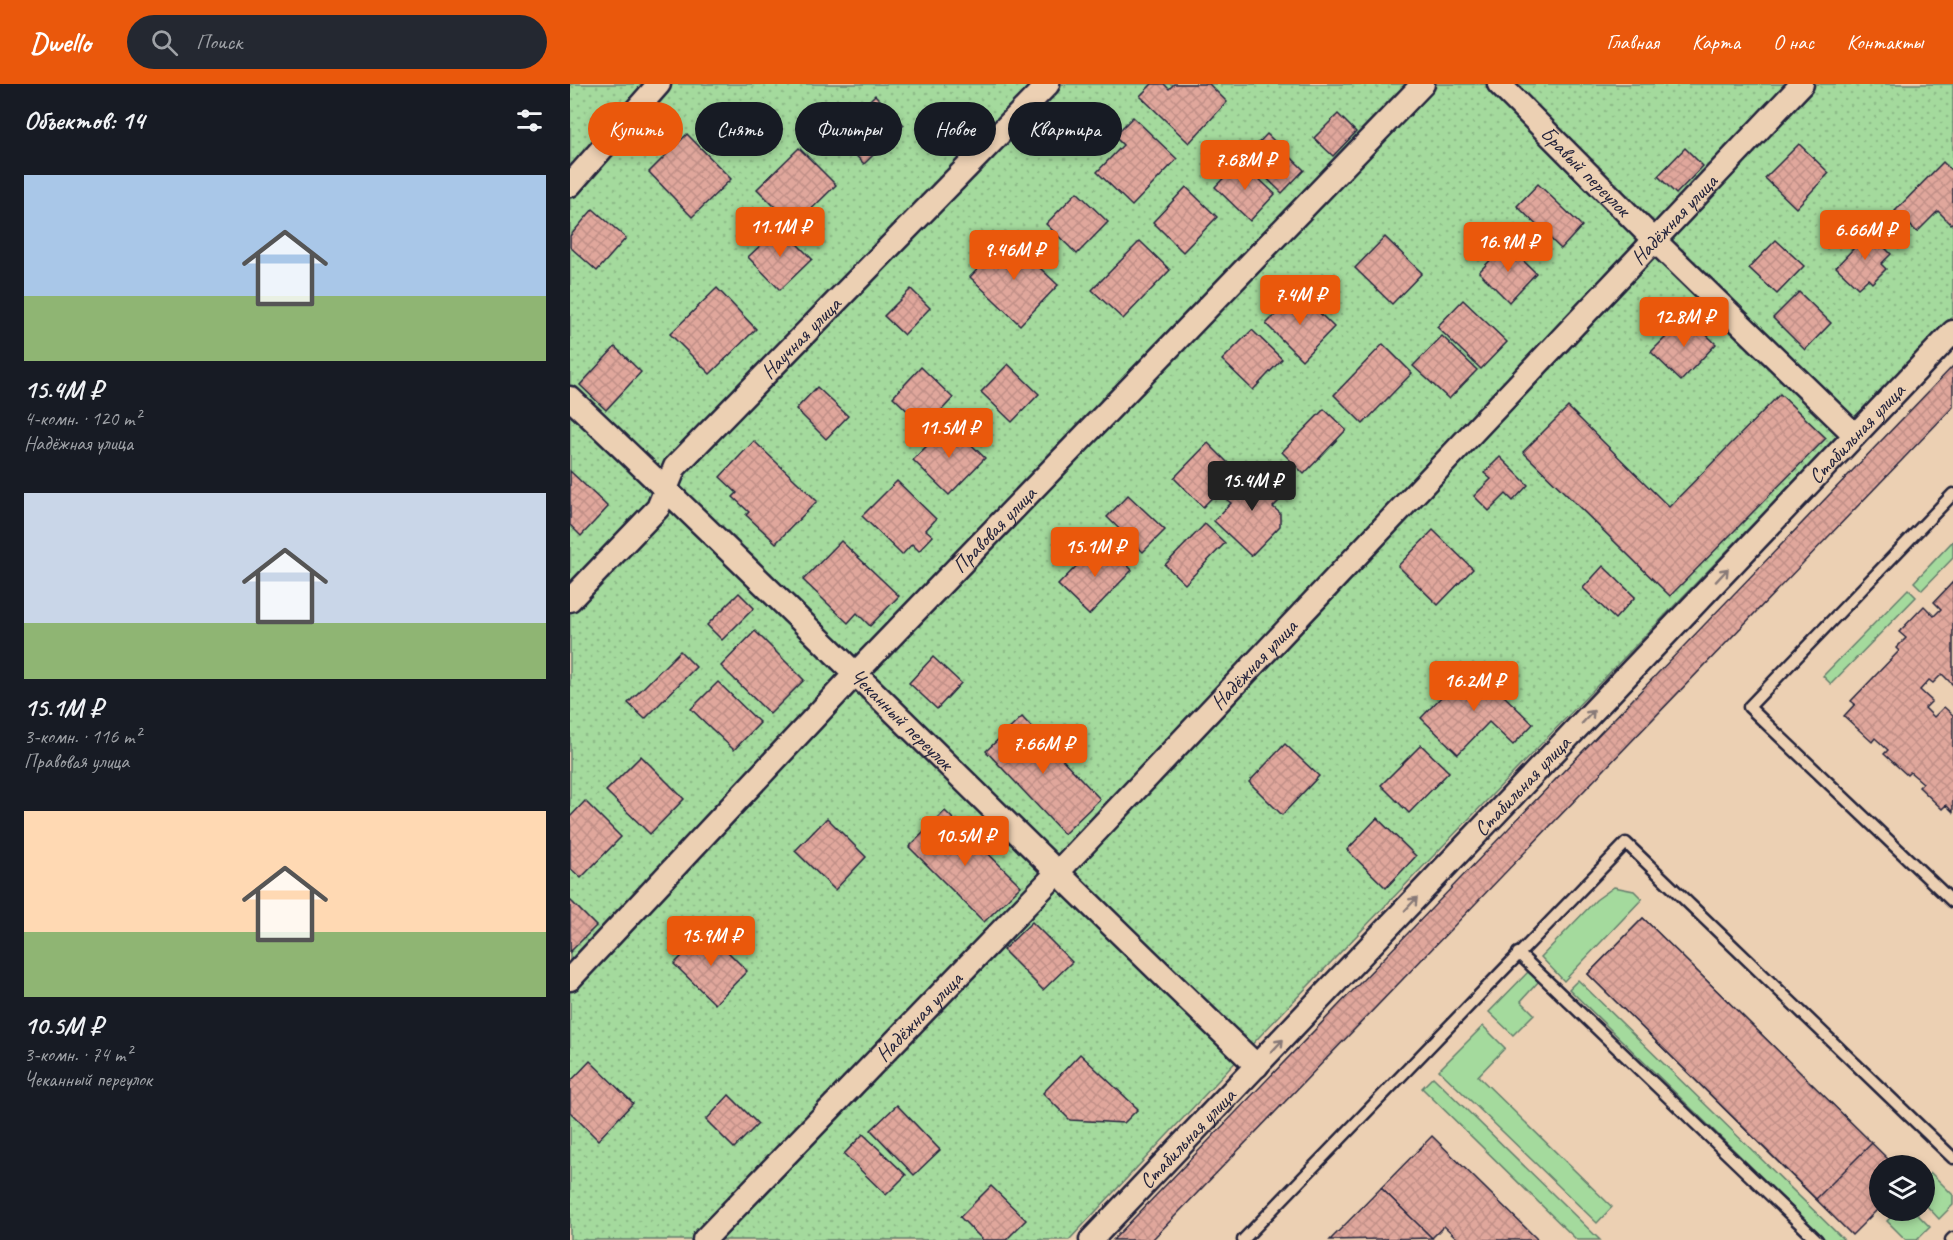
<!DOCTYPE html>
<html lang="ru">
<head>
<meta charset="utf-8">
<style>
  body { margin:0; font-family:Caveat,sans-serif; background:#242831; color:#f1f3f6; height:100vh; display:flex; flex-direction:column; font-size:22px; white-space:nowrap }
  * { box-sizing:border-box; margin:0 }
  p { font-size:20px; color:#9ea1a6 }
  .icon { flex:none; width:33px; height:33px; fill:none; stroke:currentColor; stroke-width:2; stroke-linecap:round; stroke-linejoin:round }
  .map { position:relative; flex:1; overflow:hidden }
  .drawer { display:flex; flex-direction:column; background:#171b24; width:570px }
  .drawer>* { flex:none }
  .hud { position:absolute; left:18px; top:18px; width:570px; height:54px; display:flex; gap:12px }
  .buttons { position:absolute; left:1299px; top:1071px; display:grid; gap:12px }
  .buttons a { display:grid; place-items:center; width:66px; height:66px; border-radius:50%; background:#171b24; box-shadow:0 3px 9px #0003; font-size:30px }
  .price { position:absolute; translate:-50% -51px; padding:0 14px; border-radius:6px; background:#ea580c; color:#fff; font-size:20px; line-height:39px; filter:drop-shadow(0 2px 3px #0008) }
  .price::after { content:''; position:absolute; left:50%; top:36px; width:18px; height:14px; margin-left:-9px; background:inherit; clip-path:polygon(0 0,100% 0,50% 100%) }
  .price.active { background:#222; color:#fff }
  ul { padding:0; list-style:none }
  li { display:grid; align-content:center; gap:12px; height:318px; padding:0 24px }
  li span { display:grid; place-items:center; height:186px; border-radius:0px; color:#555 }
  li>.icon { margin-inline-start:auto }
  span .icon { width:108px; height:108px; fill:#fffc; stroke-width:1 }
  li b { font-size:26px }
  h2 { display:flex; justify-content:space-between; align-items:center; height:72px; padding:0 24px; font-size:26px }
  .tag { padding:0 21px; border-radius:27px; background:#171b24; box-shadow:0 3px 9px #0003; font-size:21px; line-height:54px }
  .tag.active { background:#ea580c; color:#fff }
  header { display:flex; align-items:center; gap:36px; box-sizing:border-box; height:84px; padding:0 30px; background:#ea580c; color:#fff }
  header strong { font-size:28px }
  nav { display:flex; gap:33px; margin-inline-start:auto; font-size:21px }
  .search { width:420px; height:54px; background:#242831; display:flex; align-items:center; gap:15px; box-sizing:border-box; padding:0 21px; border-radius:33px; color:#9ea1a6; font-size:22px }
  main { display:flex; flex:1; min-height:0 }
  .map>svg:first-child { display:block }
  .grass { fill:#a4da9d; stroke:#637e6c; stroke-width:1.5 }
  .garden { fill:url(#garden-dots); stroke:#637e6c; stroke-width:1.5 }
  .building { fill:url(#building-cross-hatch); stroke:#22223b; stroke-width:1.5 }
  .lines { fill:none; stroke-linecap:round; stroke-linejoin:round }
  .service-casing { stroke:#22223b; stroke-width:15 }
  .minor-casing { stroke:#22223b; stroke-width:27 }
  .service { stroke:#ecd0b3; stroke-width:10 }
  .minor { stroke:#ecd0b3; stroke-width:22 }
  .oneway { stroke:#877977 }
  .labels { text-anchor:middle; stroke-width:5; stroke-linejoin:round; paint-order:stroke }
  .street-label { font-size:21px; fill:#22223b; stroke:#ecd0b3 }
</style>
</head>
<body>
<header>
<strong>Dwello</strong>
<div class="search"><svg class="icon" aria-label="search" viewBox="0 0 24 24"><circle cx="10" cy="10" r="6"/><path d="M15 15l6 6"/></svg>Поиск</div>
<nav><a>Главная</a><a>Карта</a><a>О нас</a><a>Контакты</a></nav>
</header>
<main>
<section class="drawer">
<h2>Объектов: 14<svg class="icon" aria-label="filters" viewBox="0 0 24 24"><path d="M4 7h16M4 17h16"/><circle cx="9" cy="7" r="2"/><circle cx="15" cy="17" r="2"/></svg></h2>
<ul>
<li><span style="background:linear-gradient(#a9c7e8 65%,#8fb573 0)"><svg class="icon" aria-label="home" viewBox="0 0 24 24"><path d="M3 11l9-7 9 7M6 9v11h12V9"/></svg></span><div><b>15.4M ₽</b><p>4-комн. · 120 m²</p><p>Надёжная улица</p></div></li>
<li><span style="background:linear-gradient(#c9d6e8 70%,#8fb573 0)"><svg class="icon" aria-label="home" viewBox="0 0 24 24"><path d="M3 11l9-7 9 7M6 9v11h12V9"/></svg></span><div><b>15.1M ₽</b><p>3-комн. · 116 m²</p><p>Правовая улица</p></div></li>
<li><span style="background:linear-gradient(#ffd9b3 65%,#8fb573 0)"><svg class="icon" aria-label="home" viewBox="0 0 24 24"><path d="M3 11l9-7 9 7M6 9v11h12V9"/></svg></span><div><b>10.5M ₽</b><p>3-комн. · 74 m²</p><p>Чеканный переулок</p></div></li>
</ul>
</section>
<div class="map">
<svg width="1383" height="1156" viewBox="0 0 1383 1156">
  <defs>
    <pattern id="garden-dots" width="8" height="8" patternUnits="userSpaceOnUse" patternTransform="scale(1.5)"><rect width="8" height="8" fill="#a4da9d"/><path d="M2 2h.1M6 6h.1" fill="none" stroke="#8dbb88" stroke-width="1.8" stroke-linecap="round"/></pattern>
    <pattern id="building-cross-hatch" width="8" height="8" patternUnits="userSpaceOnUse" patternTransform="scale(1.5)"><rect width="8" height="8" fill="#e0a79c"/><path d="M0 0l8 8M0 8l8-8" fill="none" stroke="#c08f87"/></pattern>
  </defs>
  <rect width="100%" height="100%" fill="#ecd0b3"/>
  <filter id="ink" filterUnits="userSpaceOnUse"><feTurbulence type="fractalNoise" baseFrequency=".0167" numOctaves="2"/><feDisplacementMap in="SourceGraphic" scale="12" xChannelSelector="R" yChannelSelector="G"/><feConvolveMatrix kernelMatrix="1 2 1 2 8 2 1 2 1" color-interpolation-filters="sRGB"/></filter>
  <g filter="url(#ink)">
    <g class="grass">
      <polygon points="1383,457 1383,474 1352,506 1344,498"/>
      <polygon points="1338,505 1346,513 1261,600 1253,592"/>
      <polygon points="1044,803 1064,807 1072,815 994,897 971,873 1026,816"/>
      <polygon points="959,887 969,897 951,917 964,930 943,951 919,928"/>
      <polygon points="1008,896 1274,1156 1256,1156 999,905"/>
      <polygon points="913,942 935,964 908,992 1042,1123 1027,1139 869,986"/>
      <polygon points="863,993 1030,1156 1007,1156 852,1004"/>
      <polygon points="1361,1089 1383,1111 1383,1121 1369,1135 1355,1120 1355,1096"/>
      <polygon points="1327,1127 1344,1127 1360,1143 1347,1156 1336,1156 1317,1137"/>
    </g>
    <polygon class="garden" points="0,0 1383,0 1383,232 689,953 499,1156 0,1156"/>
    <g class="building">
      <polygon points="582,0 594,0 599,5 604,0 639,0 657,18 619,59 570,12"/>
      <polygon points="305,11 334,41 294,80 265,50"/>
      <polygon points="768,30 786,48 763,72 744,54"/>
      <polygon points="563,33 607,75 562,122 527,88 553,61 544,52"/>
      <polygon points="117,50 161,95 122,133 79,88"/>
      <polygon points="697,50 734,86 712,109 675,73"/>
      <polygon points="1229,60 1259,89 1226,124 1195,94"/>
      <polygon points="229,64 266,101 224,142 187,105"/>
      <polygon points="1115,64 1133,82 1106,110 1088,92"/>
      <polygon points="670,77 705,110 680,137 645,103"/>
      <polygon points="1373,78 1383,88 1383,138 1381,140 1368,127 1347,148 1325,127"/>
      <polygon points="968,100 1012,142 991,165 947,122"/>
      <polygon points="616,103 647,133 613,168 583,138"/>
      <polygon points="507,108 538,138 507,170 476,140"/>
      <polygon points="23,125 56,154 27,187 0,163 0,152"/>
      <polygon points="210,143 242,175 210,206 178,173"/>
      <polygon points="1299,148 1321,170 1311,180 1316,185 1302,199 1298,195 1288,204 1266,183"/>
      <polygon points="815,153 852,189 822,220 785,184"/>
      <polygon points="438,154 488,201 450,241 400,193"/>
      <polygon points="1206,156 1234,182 1207,210 1179,184"/>
      <polygon points="570,157 600,186 553,235 522,206"/>
      <polygon points="936,160 966,189 939,218 909,188"/>
      <polygon points="147,204 186,245 140,290 100,250"/>
      <polygon points="341,205 360,224 334,251 314,232"/>
      <polygon points="728,208 764,243 732,276 696,240"/>
      <polygon points="1229,208 1261,239 1235,266 1203,234"/>
      <polygon points="893,216 937,258 911,285 867,243"/>
      <polygon points="1117,232 1146,260 1111,297 1081,268"/>
      <polygon points="682,246 712,275 683,306 652,276"/>
      <polygon points="872,252 907,286 879,315 843,282"/>
      <polygon points="813,260 842,289 793,340 764,311"/>
      <polygon points="45,263 71,288 36,326 10,301"/>
      <polygon points="438,280 469,310 442,338 411,308"/>
      <polygon points="1383,282 1383,323 582,1156 543,1156"/>
      <polygon points="351,283 383,314 355,344 323,313"/>
      <polygon points="247,303 278,332 256,355 226,325"/>
      <polygon points="1210,310 1256,354 1100,512 953,368 998,323 1099,423"/>
      <polygon points="754,325 776,346 734,390 712,368"/>
      <polygon points="379,339 415,374 379,411 343,376"/>
      <polygon points="184,357 247,417 206,459 176,431 179,428 163,413 167,409 150,393"/>
      <polygon points="638,359 667,388 633,423 604,394"/>
      <polygon points="930,373 958,401 943,417 936,410 919,427 904,412 921,395 914,389"/>
      <polygon points="687,383 716,410 703,423 710,429 710,442 681,472 644,437 661,419 656,415"/>
      <polygon points="0,387 38,423 11,452 0,441"/>
      <polygon points="327,397 366,435 356,446 363,452 349,467 342,460 332,471 292,432"/>
      <polygon points="558,411 595,446 573,468 537,433"/>
      <polygon points="635,440 655,459 615,500 595,481"/>
      <polygon points="863,446 903,485 868,521 828,482"/>
      <polygon points="532,456 562,486 519,531 488,501"/>
      <polygon points="271,457 329,512 300,542 287,529 278,539 233,496"/>
      <polygon points="1033,482 1065,513 1045,535 1013,504"/>
      <polygon points="1383,498 1383,601 1372,590 1363,599 1359,596 1350,606 1362,617 1355,624 1364,633 1374,623 1383,631 1383,728 1376,721 1372,725 1349,703 1353,699 1340,688 1337,691 1314,670 1318,666 1305,654 1302,658 1274,632 1285,620 1281,617 1329,567 1326,564 1336,554 1329,548 1354,522 1364,532 1371,525 1364,518"/>
      <polygon points="169,509 184,524 152,556 137,541"/>
      <polygon points="185,547 234,596 200,630 151,582"/>
      <polygon points="110,567 126,583 75,635 58,619"/>
      <polygon points="363,573 391,599 367,625 339,599"/>
      <polygon points="902,581 963,640 943,661 919,638 888,670 851,634"/>
      <polygon points="148,598 190,639 164,666 121,625"/>
      <polygon points="452,633 530,715 494,750 416,667"/>
      <polygon points="715,660 749,692 712,731 679,698"/>
      <polygon points="851,661 879,688 839,729 811,701"/>
      <polygon points="71,672 114,715 80,750 36,707"/>
      <polygon points="15,717 51,753 11,794 0,784 0,733"/>
      <polygon points="375,727 451,802 414,838 339,763"/>
      <polygon points="257,734 296,773 265,806 225,767"/>
      <polygon points="807,734 846,772 816,804 777,766"/>
      <polygon points="0,816 26,842 0,868"/>
      <polygon points="1073,834 1325,1082 1310,1082 1310,1123 1282,1151 1018,890"/>
      <polygon points="1073,834 1302,1059 1246,1115 1018,890"/>
      <polygon points="462,838 502,878 473,906 433,866"/>
      <polygon points="137,847 177,887 145,920 104,880"/>
      <polygon points="510,970 568,1025 554,1039 500,1036 473,1009"/>
      <polygon points="20,977 63,1019 28,1056 0,1028 0,998"/>
      <polygon points="159,1011 188,1040 164,1064 136,1036"/>
      <polygon points="327,1021 370,1066 344,1091 301,1046"/>
      <polygon points="293,1050 336,1091 316,1111 274,1070"/>
      <polygon points="862,1052 968,1156 889,1156 874,1142 862,1154 811,1104"/>
      <polygon points="421,1102 456,1136 436,1156 413,1156 390,1133"/>
      <polygon points="811,1104 862,1154 760,1156"/>
    </g>
    <g class="lines">
      <g class="service-casing">
        <g id="service">
          <polyline points="1383,410 1179,623 1383,818"/>
          <polyline points="948,869 1247,1156"/>
          <polyline points="673,1156 1056,759 1383,1074"/>
          <polyline points="1381,1156 1383,1154"/>
        </g>
      </g>
      <g class="minor-casing">
        <g id="minor">
          <path id="s1" d="M929 0 1083 155 1285 351"/>
          <polyline points="0,101 89,0"/>
          <path id="s2" d="M0 314C232 533 456 761 687 982"/>
          <path id="s3" d="M0 516 88 424 105 383 478 0"/>
          <path id="s4" d="M0 895 286 589 853 0"/>
          <path id="s5" d="M134 1156 486 790 1232 0"/>
          <path id="s6" d="M521 1156 1383 248"/>
        </g>
      </g>
      <use href="#service" class="service"/>
      <use href="#minor" class="minor"/>
    </g>
    <defs><path id="oneway-shaft" d="M-6 0H5M1.5-3L5.5 0L1.5 3" fill="none" stroke-width="1.6" stroke-linecap="round" stroke-linejoin="round" transform="scale(1.5)"/></defs>
    <g class="oneway">
      <use href="#oneway-shaft" transform="translate(1152 491) rotate(-47)"/>
      <use href="#oneway-shaft" transform="translate(1018 633) rotate(-47)"/>
      <use href="#oneway-shaft" transform="translate(841 820) rotate(-47)"/>
      <use href="#oneway-shaft" transform="translate(707 962) rotate(-47)"/>
    </g>
  </g>
  <g class="labels">
    <g class="street-label">
      <text dy="7" stroke="none"><textPath href="#s1" startOffset="123">Бравый переулок</textPath></text>
      <text dy="7" stroke="none"><textPath href="#s5" startOffset="1408">Надёжная улица</textPath></text>
      <text dy="7" stroke="none"><textPath href="#s3" startOffset="352">Научная улица</textPath></text>
      <text dy="7" stroke="none"><textPath href="#s6" startOffset="1112">Стабильная улица</textPath></text>
      <text dy="7" stroke="none"><textPath href="#s4" startOffset="618">Правовая улица</textPath></text>
      <text dy="7" stroke="none"><textPath href="#s5" startOffset="796">Надёжная улица</textPath></text>
      <text dy="7" stroke="none"><textPath href="#s2" startOffset="462">Чеканный переулок</textPath></text>
      <text dy="7" stroke="none"><textPath href="#s6" startOffset="626">Стабильная улица</textPath></text>
      <text dy="7" stroke="none"><textPath href="#s5" startOffset="310">Надёжная улица</textPath></text>
      <text dy="7" stroke="none"><textPath href="#s6" startOffset="140">Стабильная улица</textPath></text>
    </g>
  </g>
</svg>
<div class="buttons">
<a><svg class="icon" aria-label="layers" viewBox="0 0 24 24"><path d="M12 4l9 5-9 5-9-5zM3 14l9 5 9-5"/></svg></a>
</div>
<b class="price" style="left:675px;top:107px">7.68M ₽</b>
<b class="price" style="left:210px;top:174px">11.1M ₽</b>
<b class="price" style="left:1295px;top:177px">6.66M ₽</b>
<b class="price" style="left:938px;top:189px">16.9M ₽</b>
<b class="price" style="left:444px;top:197px">9.46M ₽</b>
<b class="price" style="left:730px;top:242px">7.4M ₽</b>
<b class="price" style="left:1114px;top:264px">12.8M ₽</b>
<b class="price" style="left:379px;top:375px">11.5M ₽</b>
<b class="price active" style="left:682px;top:428px">15.4M ₽</b>
<b class="price" style="left:525px;top:494px">15.1M ₽</b>
<b class="price" style="left:904px;top:628px">16.2M ₽</b>
<b class="price" style="left:473px;top:691px">7.66M ₽</b>
<b class="price" style="left:395px;top:783px">10.5M ₽</b>
<b class="price" style="left:141px;top:883px">15.9M ₽</b>
<div class="hud">
<a class="tag active">Купить</a>
<a class="tag">Снять</a>
<a class="tag">Фильтры</a>
<a class="tag">Новое</a>
<a class="tag">Квартира</a>
</div>
</div>
</main>
</body>
</html>
